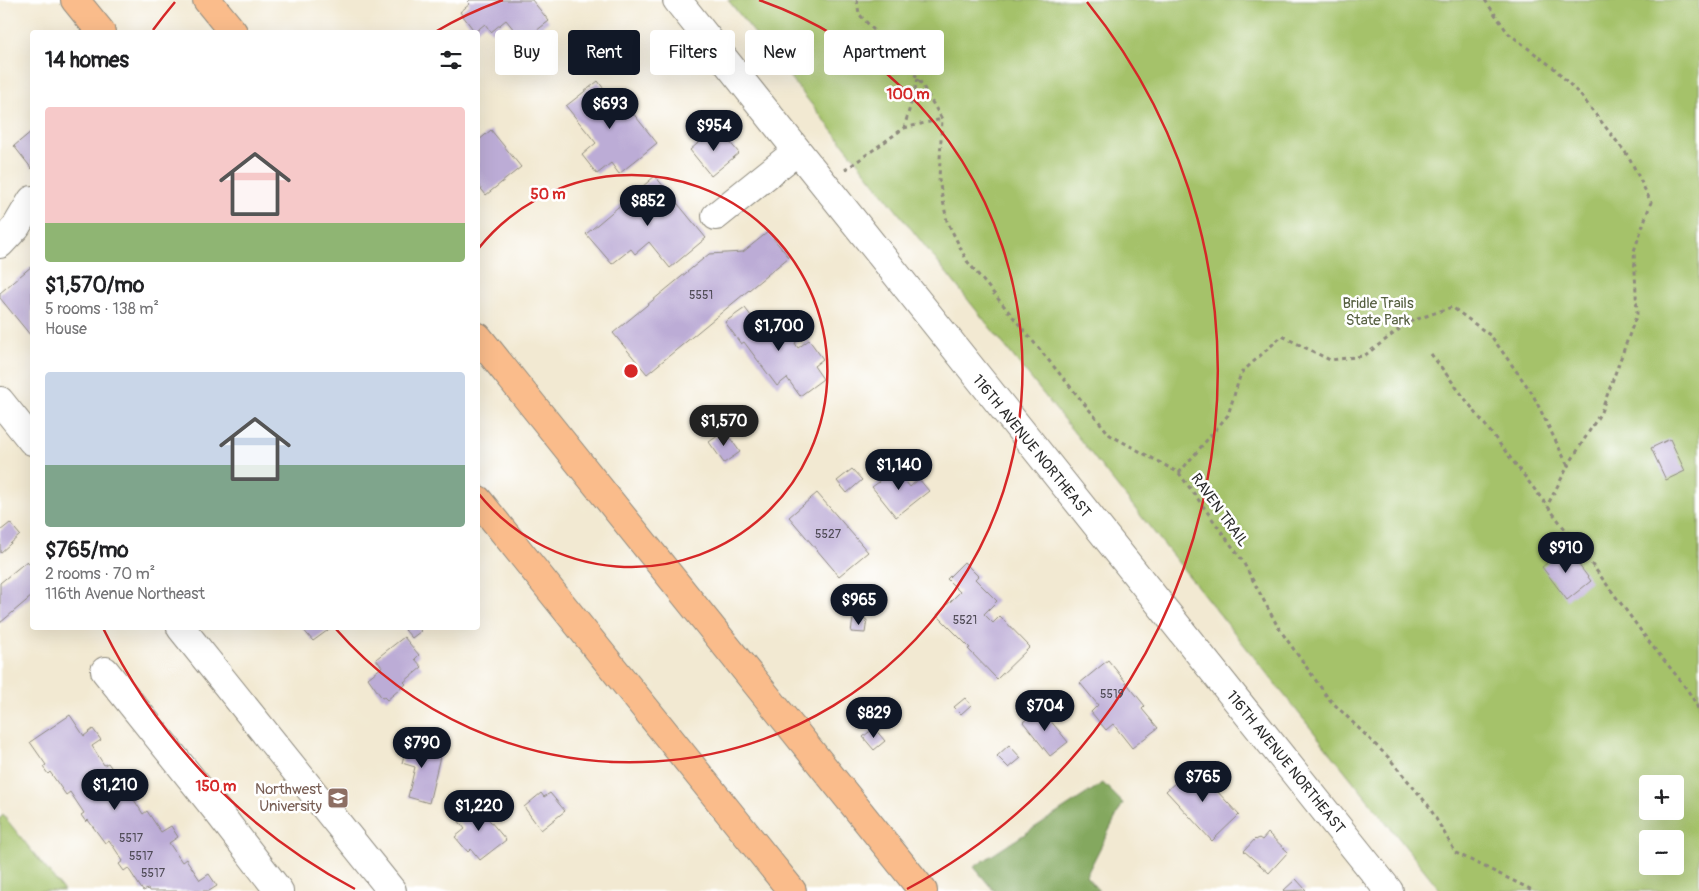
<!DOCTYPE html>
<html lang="en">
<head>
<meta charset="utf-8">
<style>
  body { margin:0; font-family:Pangolin,sans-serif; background:#f2f2f2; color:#202124; height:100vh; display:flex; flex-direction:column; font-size:19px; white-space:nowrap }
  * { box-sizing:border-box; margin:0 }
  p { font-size:16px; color:#757577 }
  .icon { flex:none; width:28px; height:28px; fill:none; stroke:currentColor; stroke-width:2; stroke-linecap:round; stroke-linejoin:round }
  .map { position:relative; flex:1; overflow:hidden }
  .details { position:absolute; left:30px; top:30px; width:450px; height:600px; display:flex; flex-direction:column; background:#fff; border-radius:5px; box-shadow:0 5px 20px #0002 }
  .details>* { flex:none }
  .hud { position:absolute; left:495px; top:30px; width:475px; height:45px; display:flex; gap:10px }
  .controls { position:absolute; left:1639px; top:775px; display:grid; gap:10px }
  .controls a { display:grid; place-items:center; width:45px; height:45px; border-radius:5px; background:#fff; box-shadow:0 5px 20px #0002; font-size:25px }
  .price { position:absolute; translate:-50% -42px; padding:0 11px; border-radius:18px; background:#111827; color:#fff; font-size:16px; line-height:32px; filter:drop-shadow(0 1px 2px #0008) }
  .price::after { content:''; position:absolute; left:50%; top:30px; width:15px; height:11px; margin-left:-8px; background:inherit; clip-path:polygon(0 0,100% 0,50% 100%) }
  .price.active { background:#222; color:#fff }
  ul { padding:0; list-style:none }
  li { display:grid; align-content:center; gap:10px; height:265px; padding:0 15px }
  li span { display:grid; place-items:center; height:155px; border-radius:5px; color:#555 }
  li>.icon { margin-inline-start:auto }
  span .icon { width:90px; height:90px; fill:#fffc; stroke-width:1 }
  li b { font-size:21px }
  h2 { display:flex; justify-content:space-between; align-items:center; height:60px; padding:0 15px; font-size:21px }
  .pill { padding:0 18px; border-radius:5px; background:#fff; box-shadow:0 5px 20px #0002; font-size:18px; line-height:45px }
  .pill.active { background:#111827; color:#fff }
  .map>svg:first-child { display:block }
  .green { fill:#a5c26a; stroke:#68764a; fill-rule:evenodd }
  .forest { fill:#84a85e; stroke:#586a44 }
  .building { fill:#bcacd6 }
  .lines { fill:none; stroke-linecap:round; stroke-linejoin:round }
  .minor-casing { stroke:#8e8a7e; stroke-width:30 }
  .highway-casing { stroke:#8e8a7e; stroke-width:30 }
  .path { stroke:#8e8a7e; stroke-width:3; stroke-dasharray:4 4; stroke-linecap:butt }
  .minor { stroke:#fff; stroke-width:28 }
  .highway { stroke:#fabc8b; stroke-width:28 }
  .ring { fill:none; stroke:#d62828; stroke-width:2.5 }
  .labels { text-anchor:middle; stroke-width:5; stroke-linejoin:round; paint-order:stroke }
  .number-label { font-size:12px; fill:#4f4b56 }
  .park-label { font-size:15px; fill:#566041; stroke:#fff }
  .street-label { font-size:15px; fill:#2b2b2b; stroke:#fff }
  .education-label { font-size:15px; fill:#785e54; stroke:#fff; text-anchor:end }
  .centre { fill:#d62828; stroke:#fff; stroke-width:2.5 }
  .ring-label { font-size:15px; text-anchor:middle; font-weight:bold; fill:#d62828; stroke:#fff; stroke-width:5; stroke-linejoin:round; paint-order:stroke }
</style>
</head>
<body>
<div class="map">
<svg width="1699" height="891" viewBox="0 0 1699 891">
  <rect width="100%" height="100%" fill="#fff"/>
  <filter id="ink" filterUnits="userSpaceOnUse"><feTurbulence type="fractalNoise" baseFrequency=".02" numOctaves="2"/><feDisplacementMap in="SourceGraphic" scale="10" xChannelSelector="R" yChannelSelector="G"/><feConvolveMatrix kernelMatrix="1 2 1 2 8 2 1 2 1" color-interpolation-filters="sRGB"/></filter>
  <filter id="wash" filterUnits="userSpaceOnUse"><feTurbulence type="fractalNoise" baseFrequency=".0096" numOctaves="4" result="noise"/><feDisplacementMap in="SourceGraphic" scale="20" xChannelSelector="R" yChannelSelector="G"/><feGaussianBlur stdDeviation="1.12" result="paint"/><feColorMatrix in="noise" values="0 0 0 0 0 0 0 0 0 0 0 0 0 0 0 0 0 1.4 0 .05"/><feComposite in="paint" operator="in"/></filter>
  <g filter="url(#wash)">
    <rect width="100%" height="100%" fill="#f2e9d2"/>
    <g class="green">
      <path d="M728 0H1699V891H1441ZM1648 784H1675V811H1648ZM1648 839H1675V866H1648Z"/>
      <polygon points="3,815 64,891 0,891 0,818"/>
    </g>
    <polygon class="forest" points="1103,783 1123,803 1086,876 1099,891 994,891 974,867"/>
    <g id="blocks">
      <g class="building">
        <polygon points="470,0 532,0 549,21 523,41 506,20 491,32 485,24 475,32 460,12 470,4 468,2"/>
        <polygon points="598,81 609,96 612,94 621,105 618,107 626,117 632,112 657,143 619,174 611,163 597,174 582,155 596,143 566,106"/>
        <polygon points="717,127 739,153 711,176 690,150"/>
        <polygon points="491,130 521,167 486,195 478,185 478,141"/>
        <polygon points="32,131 32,169 14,146"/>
        <polygon points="655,176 706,238 670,268 649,242 635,254 631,249 612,264 586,234"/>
        <polygon points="768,232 789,257 647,374 613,333 709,254 743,252"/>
        <polygon points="32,266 32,335 31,336 0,298 0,293"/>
        <polygon points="745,308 761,329 759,331 763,336 785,319 800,339 795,343 798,348 809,340 823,359 814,366 823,379 800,396 787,378 777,386 744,342 741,344 725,322"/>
        <polygon points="725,431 740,452 724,463 709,442"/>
        <polygon points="1670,439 1685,471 1666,480 1651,448"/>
        <polygon points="895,468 902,476 907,472 911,477 906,482 910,487 919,479 929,491 896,517 872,487 879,482 876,478 885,471 888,474"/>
        <polygon points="852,469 862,480 847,493 837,481"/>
        <polygon points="817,493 868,552 839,576 789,517"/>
        <polygon points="10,523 20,535 0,553 0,531"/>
        <polygon points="1566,548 1591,581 1567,600 1542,567"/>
        <polygon points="27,561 32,567 32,596 0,623 0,583"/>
        <polygon points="964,562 978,576 975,579 997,601 984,614 993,623 1000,616 1030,647 997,679 968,649 970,648 937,615 960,592 947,579"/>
        <polygon points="853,619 867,620 865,633 851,632"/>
        <polygon points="302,628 331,628 313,641"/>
        <polygon points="407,628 418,628 421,631 412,638 405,630"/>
        <polygon points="404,637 419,655 415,659 422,667 404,682 406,684 387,700 384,697 382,698 368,678 382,667 376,659"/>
        <polygon points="1108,660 1145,706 1142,709 1158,728 1132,748 1113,724 1106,730 1091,712 1098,705 1080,683"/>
        <polygon points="965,698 971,705 961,714 954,707"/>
        <polygon points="1040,708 1068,742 1050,756 1023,722"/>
        <polygon points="70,715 84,736 93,729 101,740 92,746 104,765 108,763 123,784 132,778 139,789 131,795 143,814 147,811 161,832 171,826 178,837 169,843 182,862 186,859 200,880 209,874 217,886 209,891 149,891 148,889 143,891 128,868 124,871 119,864 123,861 109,840 105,843 88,820 86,822 81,815 84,813 70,792 66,795 50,772 48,774 43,767 46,765 30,742"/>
        <polygon points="874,728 885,741 874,750 863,737"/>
        <polygon points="408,740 442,748 429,803 408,797 415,767 402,763"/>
        <polygon points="1009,745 1021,758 1009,768 997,756"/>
        <polygon points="1194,766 1239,815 1212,841 1166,791"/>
        <polygon points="541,793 544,797 550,793 565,811 541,830 524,807"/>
        <polygon points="482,801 490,811 485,815 506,840 480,860 471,849 468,852 455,837 465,829 458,820"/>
        <polygon points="1268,833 1288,852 1269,873 1244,851 1255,839 1256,840 1259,838 1262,840"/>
        <polygon points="1296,879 1306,890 1283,891"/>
      </g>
    </g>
  </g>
  <g filter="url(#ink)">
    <use href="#blocks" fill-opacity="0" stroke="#8e8a7e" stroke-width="1"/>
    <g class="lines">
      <g class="minor-casing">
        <g id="minor">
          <polyline points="677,0 1389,891"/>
          <polyline points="716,216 797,151"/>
          <polyline points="0,244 16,227 32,200"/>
          <polyline points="0,401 32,441"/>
          <polyline points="181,628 392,891"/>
          <polyline points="105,671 218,812 279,891"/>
        </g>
      </g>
      <g class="highway-casing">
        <g id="highway">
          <polyline points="75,0 101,32"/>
          <polyline points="207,0 233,32"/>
          <polyline points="478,337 923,891"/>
          <polyline points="478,500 792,891"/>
        </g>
      </g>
      <g class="path">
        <polyline points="857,0 859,14 918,78 942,119 939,180 947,221 967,261 1110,435 1179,473 1242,560 1278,627 1329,699 1388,757 1428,805 1456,853 1534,891"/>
        <polyline points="1485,0 1508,33 1555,69 1582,97 1629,157 1651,202 1634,251 1637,314 1601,412 1568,466 1547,506"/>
        <polyline points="904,128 942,119"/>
        <polyline points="845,170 904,128 918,79"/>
        <path d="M1431 354C1502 448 1575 540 1644 635 1660 658 1690 687 1699 711"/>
        <polyline points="1179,473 1228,415 1241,373 1282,336 1330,360 1364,356 1409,322 1452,307 1491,336 1532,393 1568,466"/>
      </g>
      <use href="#minor" class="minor"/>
      <use href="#highway" class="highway"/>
    </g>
  </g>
  <g class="ring">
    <path d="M478 249A196 196 0 1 1 478 493"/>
    <path d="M435 32A392 392 0 0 1 503 0M759 0A392 392 0 1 1 335 628"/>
    <path d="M355 889A587 587 0 0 1 103 628M153 30A587 587 0 0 1 175 2M1087 2A587 587 0 0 1 907 889"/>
  </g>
  <defs>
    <g id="university-square" transform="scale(1.125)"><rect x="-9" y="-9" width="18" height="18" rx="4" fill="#8d6e63" stroke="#fff"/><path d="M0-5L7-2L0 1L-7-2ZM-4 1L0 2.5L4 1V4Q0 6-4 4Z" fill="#fff"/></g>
  </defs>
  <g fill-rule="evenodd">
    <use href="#university-square" x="338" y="798"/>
  </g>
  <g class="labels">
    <g class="number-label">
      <text x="701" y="299">5551</text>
      <text x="828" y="538">5527</text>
      <text x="965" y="624">5521</text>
      <text x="1112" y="698">5519</text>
      <text x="131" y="842">5517</text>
      <text x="141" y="860">5517</text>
      <text x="153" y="877">5517</text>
    </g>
    <g class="park-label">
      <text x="1378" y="308">Bridle Trails<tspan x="1378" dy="17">State Park</tspan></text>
    </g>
    <g class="street-label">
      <text transform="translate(1032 446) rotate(51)" y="5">116TH AVENUE NORTHEAST</text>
      <text transform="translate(1220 510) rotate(54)" y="5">RAVEN TRAIL</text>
      <text transform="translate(1286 762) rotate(51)" y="5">116TH AVENUE NORTHEAST</text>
    </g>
    <g class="education-label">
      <text x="322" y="794">Northwest<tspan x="322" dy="17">University</tspan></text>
    </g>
  </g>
  <circle cx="631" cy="371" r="8" class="centre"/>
  <g class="ring-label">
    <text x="908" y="99">100 m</text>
    <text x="548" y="199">50 m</text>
    <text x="216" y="791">150 m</text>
  </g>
</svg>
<div class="controls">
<a>+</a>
<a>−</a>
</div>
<b class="price" style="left:610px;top:130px">$693</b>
<b class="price" style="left:714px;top:152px">$954</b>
<b class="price" style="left:648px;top:227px">$852</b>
<b class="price" style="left:779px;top:352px">$1,700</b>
<b class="price active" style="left:724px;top:447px">$1,570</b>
<b class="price" style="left:899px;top:491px">$1,140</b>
<b class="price" style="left:1566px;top:574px">$910</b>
<b class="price" style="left:859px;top:626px">$965</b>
<b class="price" style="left:1045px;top:732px">$704</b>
<b class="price" style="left:874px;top:739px">$829</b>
<b class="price" style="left:422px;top:769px">$790</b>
<b class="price" style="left:1203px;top:803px">$765</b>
<b class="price" style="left:115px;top:811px">$1,210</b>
<b class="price" style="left:479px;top:832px">$1,220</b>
<div class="hud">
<a class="pill">Buy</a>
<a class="pill active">Rent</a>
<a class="pill">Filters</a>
<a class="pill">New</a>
<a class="pill">Apartment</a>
</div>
<section class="details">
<h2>14 homes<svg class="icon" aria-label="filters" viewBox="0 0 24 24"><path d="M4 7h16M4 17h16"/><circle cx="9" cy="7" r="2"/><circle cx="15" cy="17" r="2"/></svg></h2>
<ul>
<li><span style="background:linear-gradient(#f6c9c9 75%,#8fb573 0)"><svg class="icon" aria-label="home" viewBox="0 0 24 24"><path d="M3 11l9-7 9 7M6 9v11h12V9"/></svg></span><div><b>$1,570/mo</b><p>5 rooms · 138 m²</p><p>House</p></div></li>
<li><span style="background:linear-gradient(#c9d6e8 60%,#7fa58c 0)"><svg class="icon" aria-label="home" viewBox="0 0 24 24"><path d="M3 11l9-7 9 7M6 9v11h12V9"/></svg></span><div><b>$765/mo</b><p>2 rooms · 70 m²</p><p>116th Avenue Northeast</p></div></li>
</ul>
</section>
</div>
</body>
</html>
